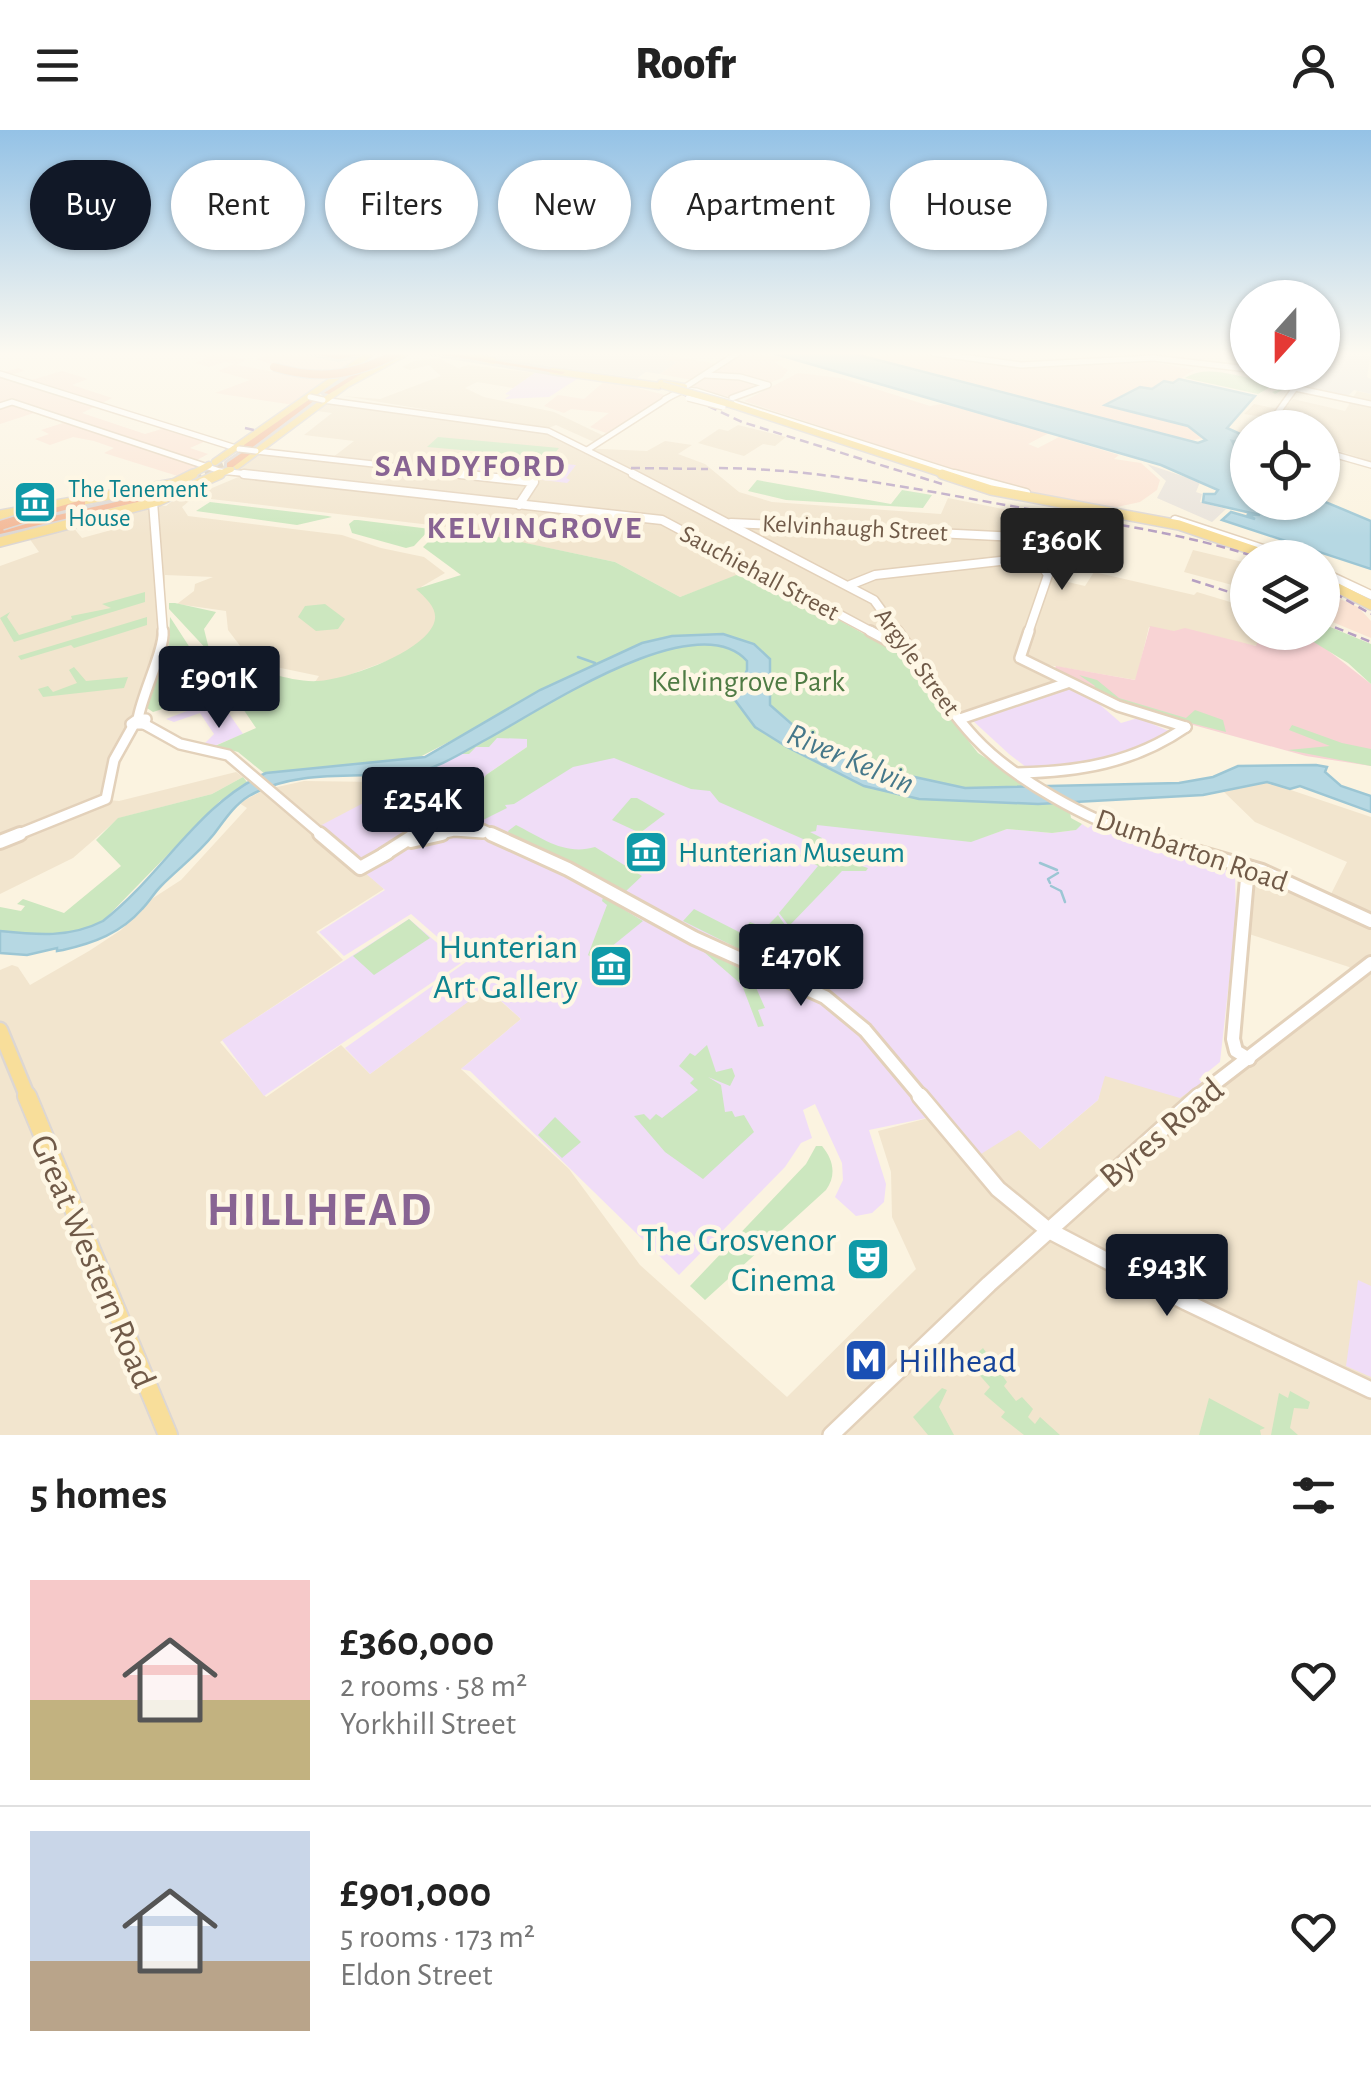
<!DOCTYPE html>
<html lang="en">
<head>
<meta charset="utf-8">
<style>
  body { margin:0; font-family:"Alegreya Sans",sans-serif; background:#f2f2f2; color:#222; height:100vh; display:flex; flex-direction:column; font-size:38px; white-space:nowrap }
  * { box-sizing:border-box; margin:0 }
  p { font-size:32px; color:#767676 }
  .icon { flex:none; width:55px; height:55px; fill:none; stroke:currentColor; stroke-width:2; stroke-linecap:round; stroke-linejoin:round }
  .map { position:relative; height:1305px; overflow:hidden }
  .panel { display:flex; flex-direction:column; background:#fff; flex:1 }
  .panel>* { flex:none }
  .guide { position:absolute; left:30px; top:30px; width:1312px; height:90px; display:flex; gap:20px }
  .needle { width:65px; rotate:201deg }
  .tools { position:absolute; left:1230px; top:150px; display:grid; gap:20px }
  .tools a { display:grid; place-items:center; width:110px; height:110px; border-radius:50%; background:#fff; box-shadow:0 2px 8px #0004; font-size:50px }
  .price { position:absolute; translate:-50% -85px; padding:0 22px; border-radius:10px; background:#111827; color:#fff; font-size:32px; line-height:65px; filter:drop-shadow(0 2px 5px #0008) }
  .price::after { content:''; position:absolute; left:50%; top:60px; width:30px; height:22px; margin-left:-15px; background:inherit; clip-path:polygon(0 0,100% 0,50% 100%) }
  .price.current { background:#222; color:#fff }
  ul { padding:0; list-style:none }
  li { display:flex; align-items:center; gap:30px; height:250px; padding:0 30px }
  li+li { border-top:2px solid #e0e0e0 }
  li span { display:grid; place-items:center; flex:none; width:280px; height:200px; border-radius:0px; color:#555 }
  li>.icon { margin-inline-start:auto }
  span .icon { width:120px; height:120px; fill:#fffc; stroke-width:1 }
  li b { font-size:42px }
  h2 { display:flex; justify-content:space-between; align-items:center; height:120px; padding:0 30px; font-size:42px }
  .chip { padding:0 35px; border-radius:45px; background:#fff; box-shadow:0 2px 8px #0004; font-size:35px; line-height:90px }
  .chip.current { background:#111827; color:#fff }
  header { display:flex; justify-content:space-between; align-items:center; height:130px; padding:0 30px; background:#fff; font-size:45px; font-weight:800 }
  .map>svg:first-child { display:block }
  .residential { fill:#f2e5ce }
  .commercial { fill:#fbe3d3 }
  .industrial { fill:#e9e3db }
  .education { fill:#f0ddf7 }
  .medical { fill:#f8d3d4 }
  .green { fill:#cce7bf }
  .water { fill:#b6d8e3; stroke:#9cc6d4; stroke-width:2.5 }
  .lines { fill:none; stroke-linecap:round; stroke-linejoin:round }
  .stream { stroke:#9cc6d4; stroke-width:2.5 }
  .highway-tunnel-far1 { stroke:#d8cdba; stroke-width:8; stroke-dasharray:8 4; stroke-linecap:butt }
  .highway-tunnel { stroke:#d8cdba; stroke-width:9; stroke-dasharray:9 5; stroke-linecap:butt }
  .secondary-far4-casing { stroke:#e3d1ba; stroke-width:8 }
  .secondary-far3-casing { stroke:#e3d1ba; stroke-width:11 }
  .secondary-far2-casing { stroke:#e3d1ba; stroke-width:14 }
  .secondary-far1-casing { stroke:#e3d1ba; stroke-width:18 }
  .secondary-casing { stroke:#e3d1ba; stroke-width:20 }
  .primary-far3-casing { stroke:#ddd7d3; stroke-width:9 }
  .primary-far2-casing { stroke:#ddd7d3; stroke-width:12 }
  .primary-far1-casing { stroke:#ddd7d3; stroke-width:19 }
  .primary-casing { stroke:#ddd7d3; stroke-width:22 }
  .highway-casing { stroke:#ddd7d3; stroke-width:6 }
  .secondary-far4 { stroke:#fff; stroke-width:5 }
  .secondary-far3 { stroke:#fff; stroke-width:8 }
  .secondary-far2 { stroke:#fff; stroke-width:9 }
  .secondary-far1 { stroke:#fff; stroke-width:12 }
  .secondary { stroke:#fff; stroke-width:15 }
  .primary-far3 { stroke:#f8de9a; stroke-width:6 }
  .primary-far2 { stroke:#f8de9a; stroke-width:9 }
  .primary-far1 { stroke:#f8de9a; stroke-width:14 }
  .primary { stroke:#f8de9a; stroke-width:18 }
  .highway { fill:#f3b998; fill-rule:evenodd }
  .rail { stroke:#b6a0c2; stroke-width:2.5; stroke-dasharray:9 5; stroke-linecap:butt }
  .secondary-bridge-casing { stroke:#e3d1ba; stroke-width:8; stroke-linecap:butt }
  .primary-bridge-casing { stroke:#ddd7d3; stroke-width:9; stroke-linecap:butt }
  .highway-bridge-far1-casing { stroke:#ddd7d3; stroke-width:10; stroke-linecap:butt }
  .highway-bridge-casing { stroke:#ddd7d3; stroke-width:12; stroke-linecap:butt }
  .secondary-bridge { stroke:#fff; stroke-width:5 }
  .primary-bridge { stroke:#f8de9a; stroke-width:6 }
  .highway-bridge-far1 { stroke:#f3b998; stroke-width:8 }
  .highway-bridge { stroke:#f3b998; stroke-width:9 }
  .labels { text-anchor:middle; stroke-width:9; stroke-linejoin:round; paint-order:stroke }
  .far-culture-label { font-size:25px; fill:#0d838f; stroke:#fef7e5; text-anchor:start }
  .far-street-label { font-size:25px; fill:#705a48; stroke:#fef7e5 }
  .park-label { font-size:30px; fill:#4f7b44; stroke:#fef7e5 }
  .street-label { font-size:30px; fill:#705a48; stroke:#fef7e5 }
  .culture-label { font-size:30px; fill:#0d838f; stroke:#fef7e5; text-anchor:start }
  .far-district-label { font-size:32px; font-weight:bold; letter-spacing:2.5px; fill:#886493; stroke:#fef7e5 }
  .water-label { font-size:32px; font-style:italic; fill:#46788a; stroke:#fef7e5 }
  .near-culture-label { font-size:35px; fill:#0d838f; stroke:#fef7e5; text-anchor:end }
  .near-street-label { font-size:35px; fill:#705a48; stroke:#fef7e5 }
  .near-transit-label { font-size:35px; fill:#164399; stroke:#fef7e5; text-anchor:start }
  .near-district-label { font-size:48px; font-weight:bold; letter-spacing:2.5px; fill:#886493; stroke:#fef7e5 }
</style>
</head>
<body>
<header><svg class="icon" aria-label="menu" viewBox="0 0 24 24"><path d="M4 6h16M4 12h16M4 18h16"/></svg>Roofr<svg class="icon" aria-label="person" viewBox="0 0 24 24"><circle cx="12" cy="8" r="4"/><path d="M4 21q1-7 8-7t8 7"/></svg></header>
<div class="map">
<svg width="1371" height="1305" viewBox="0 0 1371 1305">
  <rect width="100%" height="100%" fill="#fbf3e0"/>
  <g class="residential">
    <polygon points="439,228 458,238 469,235 536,243 513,258 477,252 465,258 484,267 554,282 604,306 594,312 556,295 546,299 343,266 380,269 441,246 429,235 410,240 402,237 414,231"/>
    <polygon points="1357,261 1371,264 1371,331 1326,317 1322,298 1278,297 1277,289 1244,284 1254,274 1283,280 1293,269 1345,281"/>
    <polygon points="328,272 547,302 579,318 647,321 665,311 692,315 678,324 705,334 739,362 772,372 941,384 948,368 1053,389 1116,396 1121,409 1010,404 1035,413 1026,424 1042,446 1085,456 1094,442 1194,465 1197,462 1247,477 1248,502 1261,503 1257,516 1149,497 1136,550 1042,534 1075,551 960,589 913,524 883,508 876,510 750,441 680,467 615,432 496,407 490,402 194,367 182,377 188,386 342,405 381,418 424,427 445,443 421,457 440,475 437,499 403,525 333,551 315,552 319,546 276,537 244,521 228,500 226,481 177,474 194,461 195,454 213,447 165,445 162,516 99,669 119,671 236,642 243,647 212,664 119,688 73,728 0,764 0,436 39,422 29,408 72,396 82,408 126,396 113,380 142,373 166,376 188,359 205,361 243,345 226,342 259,323 328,331 354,311 304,305 332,283 317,281"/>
    <polygon points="738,295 786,307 775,316 763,314 744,326 698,313 719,299 728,301"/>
    <polygon points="1046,411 1091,413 1109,415 1102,426 1090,423 1082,433 1038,423"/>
    <polygon points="1193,420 1247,433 1247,459 1184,442"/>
    <polygon points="304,651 380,652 372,664 379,663 338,718 384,759 316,802 343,830 220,912 266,967 341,915 370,944 486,858 521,889 461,939 569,1039 640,1135 787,1267 916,1139 892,1087 891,1042 878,1001 936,986 1019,1000 1040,1019 1098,970 1106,937 1188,963 1302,888 1356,844 1349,837 1249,804 1254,744 1326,774 1347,732 1255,692 1224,662 1267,652 1371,687 1371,1305 0,1305 0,840 12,835 18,837 30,855 89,821 121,800 150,770 181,750 247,678 239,673 264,660"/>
  </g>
  <g class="commercial">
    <polygon points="189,223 226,224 246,230 236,235 326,251 294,275 215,263 250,250 218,241 234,234 225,232 209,237 195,233 207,228"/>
    <polygon points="275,223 325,226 318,223 367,224 335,245 284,238 256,229"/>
    <polygon points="744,223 792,228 774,232 788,240 782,248 733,267 699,261 692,255 692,250 660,244 676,233 665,230 671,226 724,235"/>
    <polygon points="851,223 926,223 1027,236 1147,231 1194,240 1173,253 1164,251 1152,260 1140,257 1106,274 1188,296 1203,308 1189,311"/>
    <polygon points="19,238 25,241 9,245 25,252 62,241 88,249 72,255 112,268 82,283 145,304 165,298 208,310 190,318 208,324 195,331 209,335 184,348 104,323 114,318 94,311 73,307 50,315 35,309 49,304 41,300 66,292 40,281 0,294 0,243"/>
    <polygon points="798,243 841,248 930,276 942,274 975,282 1049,303 1028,314 1038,318 1059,307 1119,325 1114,329 1141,333 1160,350 1157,360 1140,372 1108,379 1070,373 999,355 744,271"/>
    <polygon points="606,250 669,266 606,303 590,297 609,283 571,279 564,283 544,276 558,265 584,269"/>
    <polygon points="1322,461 1358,477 1371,491 1371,508 1323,488"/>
  </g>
  <g class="industrial">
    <polygon points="498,223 674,223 666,230 677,232 660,244 646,242 637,248 489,228"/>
    <polygon points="1323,223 1371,223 1367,247 1371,249 1371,264 1354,260 1346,268 1305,259 1308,252 1268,243 1322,242"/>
    <polygon points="1147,334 1200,352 1196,362 1202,364 1200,372 1226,379 1212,392 1157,368 1166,351"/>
  </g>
  <g class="education">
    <polygon points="536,242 576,248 577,249 549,267 505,269 510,265 505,264"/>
    <polygon points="487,323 511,325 509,329 576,335 566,348 570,350 567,353 469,341"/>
    <polygon points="1069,559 1098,573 1121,593 1138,588 1169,601 1120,626 1088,636 1036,639 1026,637 1009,624 972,590"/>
    <polygon points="219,569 243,604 214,616 204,614 214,604 200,583 174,592 166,589"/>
    <polygon points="510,596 528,607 527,617 486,645 470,668 599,622 978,709 1007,699 1052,703 1075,700 1082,694 1088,698 1092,695 1154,721 1235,742 1236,789 1220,932 1199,949 1202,953 1180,968 1105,946 1098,970 1040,1019 1019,1000 973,1029 936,986 869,1000 886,1054 884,1072 872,1083 856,1086 835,1067 843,1050 842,1033 815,974 803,980 812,1008 801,1013 785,1037 679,1145 470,941 461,939 521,889 487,858 370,944 345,918 466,832 411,784 344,826 319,802 385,760 314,699"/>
    <polygon points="409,789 461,833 264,966 222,910"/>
    <polygon points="1358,1150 1371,1156 1371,1247 1346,1236"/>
  </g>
  <polygon class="medical" points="1150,496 1174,501 1185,498 1256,516 1261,503 1299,503 1325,518 1371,554 1371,636 1306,626 1139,580 1054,541 1056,536 1135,550"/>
  <g class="green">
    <path d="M1235 238 1271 246 1289 256 1275 264 1272 262 1278 260V255L1270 251 1272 256 1258 264 1185 248C1206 235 1231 245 1255 249Z"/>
    <polygon points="438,307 559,318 551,328 427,317"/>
    <polygon points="757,350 891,374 902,360 932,365 923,378 786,370 748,361"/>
    <polygon points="210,372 328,386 332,387 297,395 196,381"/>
    <polygon points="354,390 358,390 430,399 414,416 406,418 352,403 349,394"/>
    <path d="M446 401 498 407 615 432 680 467 749 440 900 524 978 623 1070 682 1071 688 1082 694 1076 700 1052 703 1007 699 971 712 817 695 816 701 810 702 822 708 819 716 719 672 710 661 691 659 614 628 573 637 514 674 505 675 507 678 479 692 451 677 473 666 486 645 527 617V609L497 608 489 617H476L469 624H460L427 638 509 596 495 588 414 630 265 644 238 622 215 616 256 598 214 536 222 528C240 524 256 539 273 544 286 548 304 552 318 551 348 549 409 526 428 503 444 484 430 472 416 459L461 445 423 417 437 403Z"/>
    <polygon points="145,462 145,472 14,512 0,488 10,482 7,487 19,505 72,489 71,486 111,478 102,474"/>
    <polygon points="175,473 216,482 204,499 210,523 169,479 169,473"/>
    <polygon points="325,474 345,489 338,499 316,501 298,487 305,476"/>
    <polygon points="147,487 147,495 74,518 71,515 21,530 18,526"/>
    <polygon points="170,487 218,561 153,582 147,578 157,537 173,533 184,519 169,516"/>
    <polygon points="1323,494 1371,514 1371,554 1348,533 1299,503 1322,502"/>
    <polygon points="74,537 86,551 128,547 124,558 43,567 38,559 48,556 53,562 77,553 69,540"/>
    <polygon points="1079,545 1097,550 1119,568 1186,588 1195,580 1223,590 1226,602 1139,580 1092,559 1095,556"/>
    <polygon points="1292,595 1342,613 1371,619 1371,636 1288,620 1330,616 1289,600"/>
    <path d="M243 647 247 652 220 671 103 791C70 808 36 805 0 801V777L21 781 25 776 17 774 23 769 64 783 121 736 96 710 118 688 212 664Z"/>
    <polygon points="631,668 637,668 665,684 640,703 612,690"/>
    <path d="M516 695C542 708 565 726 595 717L642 746 626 761 510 706 508 701Z"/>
    <polygon points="806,719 868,738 866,741 842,741 789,796 779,783 818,736 799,726"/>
    <polygon points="603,767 643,791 595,830 588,825 607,775 602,771"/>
    <polygon points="694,779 741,803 750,792 765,798 778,785 790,802 783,823 800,830 793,841 771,835 683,791"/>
    <polygon points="409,789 430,808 374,845 353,826"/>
    <polygon points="697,816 750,844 765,878 758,880 764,896 758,897 742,855"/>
    <polygon points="707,915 716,942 732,938 735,946 730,956 708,947 721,955 725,982 732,981 735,987 744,985 754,1002 703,1049 665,1022 634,986 644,984 650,990 656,984 662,988 698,960 690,953 694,949 679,936 690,923 695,926"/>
    <polygon points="555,987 581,1012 562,1028 538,1005"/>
    <path d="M816 1016H822C833 1029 837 1045 826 1060L705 1170 690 1156 806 1034Z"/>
    <polygon points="983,1218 1007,1252 1004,1256 1016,1271 1022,1267 1033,1279 1028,1287 1035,1294 1040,1287 1060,1305 1024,1305 1001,1287 1005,1282 984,1264 990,1257 975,1240 980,1236 972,1228"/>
    <polygon points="942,1258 947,1260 939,1277 954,1305 928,1305 913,1287"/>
    <polygon points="1290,1261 1310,1272 1308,1279 1294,1278 1290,1298 1298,1305 1271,1305 1279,1263 1288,1268"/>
    <polygon points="1209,1268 1265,1298 1260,1300 1261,1305 1199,1305"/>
  </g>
  <g class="water">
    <polygon points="772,223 851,223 1198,313 1206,310 1188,296 1105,275 1140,257 1152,259 1164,251 1173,253 1179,249 1255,266 1227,298 1247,307 1247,314 1232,311 1235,317 1247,321 1248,372 1323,371 1371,391 1371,439 1222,390 1231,382 1255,389 1247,384 1260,385 1203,372 1204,364 1215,364 1218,360 1161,335"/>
    <path d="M723 504 754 514 770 529V575L803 604 865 627 878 639 965 658 1179 653 1213 647 1238 636 1316 635 1327 637 1325 642 1341 656 1371 666V682L1300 656 1290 659 1267 652 1203 665 1038 674 919 669 864 656 787 617 755 597 735 570 747 540V531C696 474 539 581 487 609 465 621 436 640 411 643 359 649 297 638 249 666 234 675 224 691 214 704 197 725 180 737 161 756 154 763 149 772 142 779 121 803 94 813 63 820L57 821V818L27 825 0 823V801C37 805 70 808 103 791 163 744 198 674 266 643L425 627 540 560 642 513 672 506Z"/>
  </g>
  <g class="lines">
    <g class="stream">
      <polyline points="578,527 595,533"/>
      <polyline points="1040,733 1057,740"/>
      <polyline points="1050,753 1048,749 1058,743"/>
      <polyline points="1051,756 1061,761 1065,772"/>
    </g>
    <polyline class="highway-tunnel-far1" points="193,346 223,333"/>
    <g class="highway-tunnel">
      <polyline points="184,350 198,344"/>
      <polyline points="151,364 179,355"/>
    </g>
    <g class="secondary-far4-casing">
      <g id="secondary-far4">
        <polyline points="933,223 1021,235 1153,228 1248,239"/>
        <polyline points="1263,242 1290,250 1295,258"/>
        <polyline points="0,244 239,319"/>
        <polyline points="706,245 740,247 768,255 732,268"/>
        <polyline points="1295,258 1371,274"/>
        <polyline points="665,269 684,260 696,261 964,346"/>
        <polyline points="323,270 548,301 638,346"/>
        <polyline points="0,276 12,272 220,341 267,346"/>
        <polyline points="1273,298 1273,289 1295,258"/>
        <polyline points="587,320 738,223"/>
        <polyline points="256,321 482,346"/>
        <polyline points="1322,321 1371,335"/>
      </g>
    </g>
    <g class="secondary-far3-casing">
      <g id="secondary-far3">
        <polyline points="244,344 662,390 874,503"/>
        <polyline points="460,344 534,352 519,375"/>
        <polyline points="633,344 874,470 898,503"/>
        <polyline points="955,344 1026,363"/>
        <polyline points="153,372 163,503"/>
        <polyline points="1175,390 1290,428"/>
        <polyline points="731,393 1041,408 1033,423 1048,445 1028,503"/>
        <polyline points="1322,442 1371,465"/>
        <polyline points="850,455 875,445 1035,427"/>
      </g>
    </g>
    <g class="secondary-far2-casing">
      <g id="secondary-far2">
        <polyline points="870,501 913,524"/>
        <path d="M897 501C922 536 945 576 975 608 1012 648 1089 691 1141 706"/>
        <polyline points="1029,501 1020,528 1118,576 1186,597"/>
        <polyline points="138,589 146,589 144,594 180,614 228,625 323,706"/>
        <polyline points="960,589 1067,553"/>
        <path d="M144 594H131L138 589C142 564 165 519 163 501"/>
        <path d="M1017 643C1079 642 1134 633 1186 597"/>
        <polyline points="14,706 106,669 114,630 133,596"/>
        <path d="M412 706C451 682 457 688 496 706"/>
        <polyline points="431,706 454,701 483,703"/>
      </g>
    </g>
    <g class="secondary-far1-casing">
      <g id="secondary-far1">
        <polyline points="320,704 360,738 387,723"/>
        <polyline points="491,704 568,739 694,808 825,867 865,900 922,968"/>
        <polyline points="1133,704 1262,741 1371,791"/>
        <polyline points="411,711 442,704"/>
        <polyline points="0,712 20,704"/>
        <polyline points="383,725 416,704"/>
        <polyline points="1248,737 1233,909 1236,921 1249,929"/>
        <polyline points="1196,968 1371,833"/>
      </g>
    </g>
    <g class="secondary-casing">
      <g id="secondary">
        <polyline points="920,966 998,1059 1048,1100 1186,1172 1371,1260"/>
        <polyline points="831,1305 989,1154 1199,966"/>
      </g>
    </g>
    <g class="primary-far3-casing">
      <g id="primary-far3">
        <polyline points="463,223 493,231"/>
        <polyline points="552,241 659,256"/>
        <polyline points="661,253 684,257"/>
        <polyline points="733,275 949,346"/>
        <polyline points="215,332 371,223"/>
        <polyline points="237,336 347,254 405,223"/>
        <polyline points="188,346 209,335"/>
        <polyline points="215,346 231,339"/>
      </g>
    </g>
    <g class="primary-far2-casing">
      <g id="primary-far2">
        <polyline points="942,344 991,360 1179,395 1276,428"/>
        <polyline points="173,354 193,344"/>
        <polyline points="0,385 172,354"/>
        <polyline points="0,412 158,371 220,344"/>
        <polyline points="1322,450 1371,475"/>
      </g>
    </g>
    <g class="primary-far1-casing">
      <polyline id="primary-far1" points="0,900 28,968"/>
    </g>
    <g class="primary-casing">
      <polyline id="primary" points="27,966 168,1305"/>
    </g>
    <g class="highway-casing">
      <g id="highway">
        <polygon points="310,223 338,225 371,223 338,229"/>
        <polygon points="396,223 405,223 374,236 329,264 324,263 370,234"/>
        <polygon points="431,223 448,223 565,242 562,244"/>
        <polygon points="310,269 315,270 250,319 244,319 244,315"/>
        <polygon points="246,320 253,322 233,337 227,337 227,333"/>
        <polygon points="156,363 160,365 159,367 0,404 0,398"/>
        <polygon points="82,370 85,371 85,375 41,386 37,383"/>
      </g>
    </g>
    <use href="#secondary-far4" class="secondary-far4"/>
    <use href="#secondary-far3" class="secondary-far3"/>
    <use href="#secondary-far2" class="secondary-far2"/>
    <use href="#secondary-far1" class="secondary-far1"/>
    <use href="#secondary" class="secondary"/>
    <use href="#primary-far3" class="primary-far3"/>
    <use href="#primary-far2" class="primary-far2"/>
    <use href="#primary-far1" class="primary-far1"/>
    <use href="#primary" class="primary"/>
    <use href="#highway" class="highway"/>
    <g class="rail">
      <polyline points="660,257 671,260"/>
      <polyline points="683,264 742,292 942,354"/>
      <polyline points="245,298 258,301"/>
      <polyline points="631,338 708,339"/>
      <path d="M719 338C824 339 925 361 1028 379 1106 393 1184 403 1259 428"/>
      <polyline points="1192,450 1248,468"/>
      <polyline points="1322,456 1371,484"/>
      <polyline points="1322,492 1371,512"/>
    </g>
    <g class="secondary-bridge-casing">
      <g id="secondary-bridge">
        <polyline points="310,267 323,270"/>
        <polyline points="688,268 723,277"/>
        <polyline points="239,319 256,321"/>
      </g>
    </g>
    <g class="primary-bridge-casing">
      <polyline id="primary-bridge" points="662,255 733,275"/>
    </g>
    <g class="highway-bridge-far1-casing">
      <path id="highway-bridge-far1" d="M274 237C321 251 355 245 398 223"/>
    </g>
    <g class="highway-bridge-casing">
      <polyline id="highway-bridge" points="2,395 41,383"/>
    </g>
    <use href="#secondary-bridge" class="secondary-bridge"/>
    <use href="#primary-bridge" class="primary-bridge"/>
    <use href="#highway-bridge-far1" class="highway-bridge-far1"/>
    <use href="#highway-bridge" class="highway-bridge"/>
  </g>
  <linearGradient id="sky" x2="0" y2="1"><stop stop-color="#94c2e6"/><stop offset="0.55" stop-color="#fdfaf1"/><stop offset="1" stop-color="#fdfaf1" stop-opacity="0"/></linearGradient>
  <rect width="1371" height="406" fill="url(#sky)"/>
  <defs>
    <g id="museum-square" transform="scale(2.25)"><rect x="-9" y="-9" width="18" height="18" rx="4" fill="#0f9aa8" stroke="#fef7e5"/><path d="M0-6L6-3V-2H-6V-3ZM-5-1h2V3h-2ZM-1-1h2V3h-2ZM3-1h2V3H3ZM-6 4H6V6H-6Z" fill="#fff"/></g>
    <g id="theatre-square" transform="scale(2.25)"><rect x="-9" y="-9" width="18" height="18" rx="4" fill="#0f9aa8" stroke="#fef7e5"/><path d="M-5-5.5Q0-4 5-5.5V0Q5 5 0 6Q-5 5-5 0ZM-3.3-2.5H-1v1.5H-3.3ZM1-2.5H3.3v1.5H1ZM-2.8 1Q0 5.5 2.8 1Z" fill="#fff"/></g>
    <g id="metro-square" transform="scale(2.25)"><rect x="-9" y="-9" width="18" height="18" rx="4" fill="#1a4fb4" stroke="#fef7e5"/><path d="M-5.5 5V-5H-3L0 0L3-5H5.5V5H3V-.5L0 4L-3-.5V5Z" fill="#fff"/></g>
  </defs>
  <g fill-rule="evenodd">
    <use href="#museum-square" x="35" y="372"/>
    <use href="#museum-square" x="646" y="722"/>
    <use href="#museum-square" x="611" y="836"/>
    <use href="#theatre-square" x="868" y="1129"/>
    <use href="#metro-square" x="866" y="1230"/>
  </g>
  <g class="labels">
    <g class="far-culture-label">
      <text x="68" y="367">The Tenement<tspan x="68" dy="29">House</tspan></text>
    </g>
    <g class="far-street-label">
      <text transform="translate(855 397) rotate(3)" y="9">Kelvinhaugh Street</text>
      <text transform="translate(760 442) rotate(28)" y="9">Sauchiehall Street</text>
      <text transform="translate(918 531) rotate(54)" y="9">Argyle Street</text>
    </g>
    <g class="park-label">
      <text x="748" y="561">Kelvingrove Park</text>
    </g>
    <g class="street-label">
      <text transform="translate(1192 720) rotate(19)" y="10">Dumbarton Road</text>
    </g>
    <g class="culture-label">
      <text x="678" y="732">Hunterian Museum</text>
    </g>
    <g class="far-district-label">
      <text x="471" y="346">SANDYFORD</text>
      <text x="535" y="408">KELVINGROVE</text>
    </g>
    <g class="water-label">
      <text transform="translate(851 628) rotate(23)" y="11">River Kelvin</text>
    </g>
    <g class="near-culture-label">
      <text x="578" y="828">Hunterian<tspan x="578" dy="40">Art Gallery</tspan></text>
      <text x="836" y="1121">The Grosvenor<tspan x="836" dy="40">Cinema</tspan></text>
    </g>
    <g class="near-street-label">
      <text transform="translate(1161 1002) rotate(-40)" y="12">Byres Road</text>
      <text transform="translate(94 1131) rotate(67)" y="12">Great Western Road</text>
    </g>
    <g class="near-transit-label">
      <text x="898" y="1242">Hillhead</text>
    </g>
    <g class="near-district-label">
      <text x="320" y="1095">HILLHEAD</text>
    </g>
  </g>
</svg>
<div class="tools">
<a><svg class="needle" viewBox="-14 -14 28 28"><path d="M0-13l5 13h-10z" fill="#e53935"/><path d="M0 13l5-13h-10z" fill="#767676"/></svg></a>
<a><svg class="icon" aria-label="locate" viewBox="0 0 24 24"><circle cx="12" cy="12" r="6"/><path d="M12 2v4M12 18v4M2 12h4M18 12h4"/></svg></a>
<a><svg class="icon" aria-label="layers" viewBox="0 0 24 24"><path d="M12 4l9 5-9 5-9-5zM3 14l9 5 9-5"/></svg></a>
</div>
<b class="price current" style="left:1062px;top:463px">£360K</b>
<b class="price" style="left:219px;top:601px">£901K</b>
<b class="price" style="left:423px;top:722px">£254K</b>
<b class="price" style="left:801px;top:879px">£470K</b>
<b class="price" style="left:1167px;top:1189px">£943K</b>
<div class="guide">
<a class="chip current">Buy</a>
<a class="chip">Rent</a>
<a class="chip">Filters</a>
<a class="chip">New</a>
<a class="chip">Apartment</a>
<a class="chip">House</a>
</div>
</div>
<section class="panel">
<h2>5 homes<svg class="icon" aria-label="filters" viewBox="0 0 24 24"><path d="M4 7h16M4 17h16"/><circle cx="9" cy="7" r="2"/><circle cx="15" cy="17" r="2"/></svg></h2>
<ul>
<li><span style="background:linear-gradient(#f6c9c9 60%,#c2b280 0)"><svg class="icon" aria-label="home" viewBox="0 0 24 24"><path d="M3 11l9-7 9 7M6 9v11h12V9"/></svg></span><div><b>£360,000</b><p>2 rooms · 58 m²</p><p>Yorkhill Street</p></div><svg class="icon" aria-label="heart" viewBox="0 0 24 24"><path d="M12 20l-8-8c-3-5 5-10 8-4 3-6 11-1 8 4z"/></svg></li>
<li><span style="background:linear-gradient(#c9d6e8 65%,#b9a48a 0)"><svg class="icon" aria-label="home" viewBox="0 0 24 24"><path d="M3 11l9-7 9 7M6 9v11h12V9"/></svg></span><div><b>£901,000</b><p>5 rooms · 173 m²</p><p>Eldon Street</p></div><svg class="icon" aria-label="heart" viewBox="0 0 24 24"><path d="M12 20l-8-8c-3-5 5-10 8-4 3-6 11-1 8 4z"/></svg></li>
</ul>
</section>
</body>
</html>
